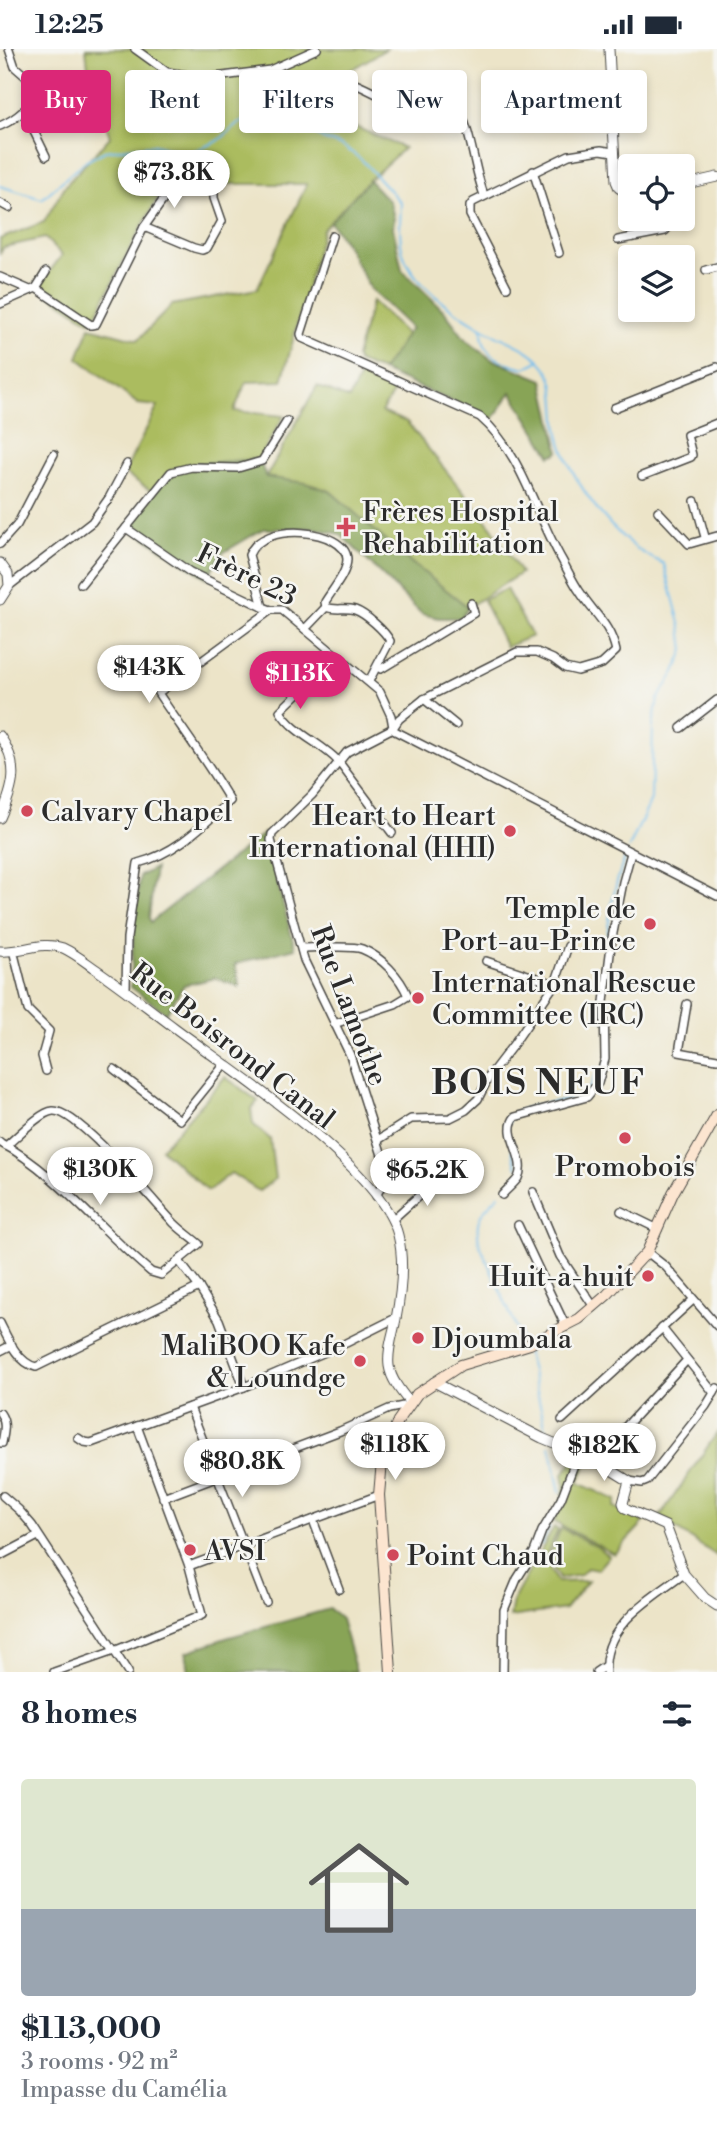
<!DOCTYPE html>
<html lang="en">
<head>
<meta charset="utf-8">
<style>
  body { margin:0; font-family:"Libre Bodoni",serif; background:#f6f6f7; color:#1f2937; height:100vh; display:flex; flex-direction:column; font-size:26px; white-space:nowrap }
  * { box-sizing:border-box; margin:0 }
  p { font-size:23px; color:#747a83 }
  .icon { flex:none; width:38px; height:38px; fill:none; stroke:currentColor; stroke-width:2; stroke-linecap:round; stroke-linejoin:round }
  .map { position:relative; height:1623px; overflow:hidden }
  .sheet { display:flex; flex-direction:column; background:#fff; flex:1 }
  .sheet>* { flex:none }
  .guide { position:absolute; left:21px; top:21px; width:676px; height:63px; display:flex; gap:14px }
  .controls { position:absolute; left:618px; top:105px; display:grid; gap:14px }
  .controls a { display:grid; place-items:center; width:77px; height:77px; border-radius:7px; background:#fff; box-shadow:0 4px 10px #0003; font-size:35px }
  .price { position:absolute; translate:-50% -60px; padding:0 16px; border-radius:24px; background:#fff; color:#222; font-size:23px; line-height:46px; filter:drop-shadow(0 2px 4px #0008) }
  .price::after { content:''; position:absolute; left:50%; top:42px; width:21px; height:16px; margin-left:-10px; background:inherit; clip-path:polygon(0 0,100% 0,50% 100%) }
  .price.selected { background:#db2777; color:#fff }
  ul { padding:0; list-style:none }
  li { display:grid; align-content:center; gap:14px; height:371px; padding:0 21px }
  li+li { border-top:2px solid #e0e1e3 }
  li span { display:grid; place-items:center; height:217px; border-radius:7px; color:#555 }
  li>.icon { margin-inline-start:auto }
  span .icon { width:126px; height:126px; fill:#fffc; stroke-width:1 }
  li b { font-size:30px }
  h2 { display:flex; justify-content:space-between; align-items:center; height:84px; padding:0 21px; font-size:30px }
  .tag { padding:0 24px; border-radius:7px; background:#fff; box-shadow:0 4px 10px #0003; font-size:24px; line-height:63px }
  .tag.selected { background:#db2777; color:#fff }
  .status { display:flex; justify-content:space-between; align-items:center; height:49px; padding:0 35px; background:#fff; direction:ltr }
  .status svg { height:19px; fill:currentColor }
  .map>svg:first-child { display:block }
  .green { fill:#abbc5f; stroke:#6b7445; stroke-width:2 }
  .forest { fill:#88a456; stroke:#5a6840; stroke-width:2 }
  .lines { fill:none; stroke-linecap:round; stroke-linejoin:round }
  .stream { stroke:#73beed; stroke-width:2 }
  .minor-casing { stroke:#484743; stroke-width:10 }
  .tertiary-casing { stroke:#484743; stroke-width:11 }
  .secondary-casing { stroke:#484743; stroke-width:12 }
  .minor { stroke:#fff; stroke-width:7 }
  .tertiary { stroke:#fff; stroke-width:9 }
  .secondary { stroke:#fce5d0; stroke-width:10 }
  .poi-dot { fill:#d1495b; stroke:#f6f6f2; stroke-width:2.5 }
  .labels { text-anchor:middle; stroke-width:5; stroke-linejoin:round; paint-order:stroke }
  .poi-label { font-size:28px; fill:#2b2b2b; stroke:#f6f6f2; text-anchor:start }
  .street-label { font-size:28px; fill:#2b2b2b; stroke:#f6f6f2 }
  .district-label { font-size:35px; font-weight:bold; letter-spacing:2px; fill:#2b2b2b; stroke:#f6f6f2 }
</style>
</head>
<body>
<div class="status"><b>12:25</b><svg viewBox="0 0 49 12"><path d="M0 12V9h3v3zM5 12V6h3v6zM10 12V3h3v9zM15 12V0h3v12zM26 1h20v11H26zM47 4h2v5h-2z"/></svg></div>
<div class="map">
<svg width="717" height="1623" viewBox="0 0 717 1623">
  <rect width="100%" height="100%" fill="#f6f6f2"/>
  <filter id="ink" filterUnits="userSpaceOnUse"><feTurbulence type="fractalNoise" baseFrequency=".0143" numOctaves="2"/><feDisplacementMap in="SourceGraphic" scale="14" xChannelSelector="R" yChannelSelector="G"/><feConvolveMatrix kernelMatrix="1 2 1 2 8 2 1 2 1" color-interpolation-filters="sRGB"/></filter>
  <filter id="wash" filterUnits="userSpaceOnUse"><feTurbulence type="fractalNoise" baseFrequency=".00686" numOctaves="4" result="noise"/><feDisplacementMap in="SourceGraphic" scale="28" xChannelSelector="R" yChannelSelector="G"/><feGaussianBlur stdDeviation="1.57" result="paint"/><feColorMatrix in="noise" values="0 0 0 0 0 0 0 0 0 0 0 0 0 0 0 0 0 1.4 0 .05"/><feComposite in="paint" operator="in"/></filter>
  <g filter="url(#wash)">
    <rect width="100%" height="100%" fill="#ece4c8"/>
    <g class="green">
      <polygon points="86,0 386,0 322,38 346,74 404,99 369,131 323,180 282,332 246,333 234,362 284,367 259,410 189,415 153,443 124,424 158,357 138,355 78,309 90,278 138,291 172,256 257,240 307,135 182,135 158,149 130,199 93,272 89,272 38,238 62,206 45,189 4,198 0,204 0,190 44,173 65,137 110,88 88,19"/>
      <polygon points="372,252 407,286 382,322 358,313 356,308"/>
      <polygon points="362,323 397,338 381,363 407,373 492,479 521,524 468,558 409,512 266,428 317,337 349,350"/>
      <polygon points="506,540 532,587 506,598 483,551"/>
      <polygon points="225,1028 258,1052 251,1060 253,1075 270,1090 275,1130 259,1142 231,1124 208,1142 161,1100"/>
      <polygon points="717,1384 717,1507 659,1469"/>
      <path d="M577 1407 588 1412 578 1434 616 1451 614 1458 645 1472 614 1505 554 1473C561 1456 567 1443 563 1425Z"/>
      <polygon points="554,1478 558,1481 544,1510 557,1533 588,1532 565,1560 510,1568 513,1551"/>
      <polygon points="561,1479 596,1497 609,1507 597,1521 587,1519 580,1526 559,1530 548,1509"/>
    </g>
    <g class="forest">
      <polygon points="369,131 390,153 394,169 393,179 402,221 444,262 466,291 491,310 543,331 559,403 551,407 511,343 493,370 382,322 411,279 371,241 346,195 330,173"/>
      <polygon points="259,410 266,428 306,434 330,442 409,512 468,558 461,569 439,569 422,565 340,485 314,479 263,480 221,505 207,529 129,478 171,421 189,415"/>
      <polygon points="264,784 295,899 235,915 240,938 216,929 184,936 166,964 131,938 134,876 140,827 155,819 149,869 151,873"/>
      <polygon points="329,1560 341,1570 356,1623 189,1623 186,1603 226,1589"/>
    </g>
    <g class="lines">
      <g class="stream">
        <path d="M0 137 42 150 83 114 105 102 154 96 187 105 218 92 238 75 257 66 289 71 323 90 343 97 362 111 401 154C400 172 398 196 406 212 419 239 456 264 482 279 505 292 533 298 548 322 558 338 555 362 558 380 565 423 602 473 636 499 644 506 655 510 664 515L681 578 684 601 675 623 658 650 653 676 651 751 629 799"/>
        <path d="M482 279C481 308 501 313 525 319L538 312"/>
        <path d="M603 933C606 891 610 842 627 804"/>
        <polyline points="601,959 601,971"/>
        <path d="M509 1074V1069C525 1056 539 1056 559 1052 568 1050 578 1046 587 1043L597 1024"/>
        <polyline points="512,1100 517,1119"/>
        <path d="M499 1146C481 1164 473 1169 480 1196L523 1294"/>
        <polyline points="527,1302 548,1388"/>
        <polyline points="550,1397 560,1443"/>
        <polyline points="541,1495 549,1478"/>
      </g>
    </g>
  </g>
  <g filter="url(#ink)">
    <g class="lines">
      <g class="minor-casing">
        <g id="minor">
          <polyline points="135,0 167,23 207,29 270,21 317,0"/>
          <path d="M353 34C395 51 408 72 457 56 472 84 473 116 484 146"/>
          <polyline points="24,62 46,107"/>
          <path d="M0 77C16 70 28 61 35 45L31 32 15 18 9 0"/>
          <polyline points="533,122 559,204"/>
          <polyline points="0,154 9,159"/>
          <polyline points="144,178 173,137 175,131"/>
          <path d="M332 187 301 285 302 289 480 368C522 404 535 464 562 511 568 522 573 533 580 543 594 565 610 575 616 602L602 615 578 622 565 619 553 610 537 603H517L424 650 399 670 393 679 347 703 312 746 272 785 271 791 304 911 350 1006 388 1125 376 1147"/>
          <polyline points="618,191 665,182 670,176 669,170"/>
          <polyline points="706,221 717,218"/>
          <polyline points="0,228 30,241"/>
          <polyline points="507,238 470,166 470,157 473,153 569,106 601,101 613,103"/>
          <polyline points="36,239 46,223"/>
          <polyline points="0,255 36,239 91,276 96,275 144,178 194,199 202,201 207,199 222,172 214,149 214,139 207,128"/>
          <polyline points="614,359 717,318"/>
          <polyline points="642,427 691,408 692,406 687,386 717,374"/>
          <polyline points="695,452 705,488"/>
          <polyline points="658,462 689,495 717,487"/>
          <polyline points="126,479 190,523 263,558 271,561 282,561 380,643 391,667 393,678"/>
          <polyline points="0,495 17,476 54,405"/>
          <polyline points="81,535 171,423 192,418 238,419 262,412 287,372"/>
          <polyline points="9,537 92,473 109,449 127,415"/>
          <path d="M263 558 249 506C262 471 346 480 347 510 347 525 332 541 325 553L326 558C335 562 345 558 355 561 366 565 385 582 390 592L369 632"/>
          <polyline points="305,580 326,558"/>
          <path d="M340 609 317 626 280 662C293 684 321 694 338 712L392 784"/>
          <polyline points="378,618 381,620 474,564 471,554"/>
          <polyline points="424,650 456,676"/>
          <polyline points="393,679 395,682 717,847"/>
          <polyline points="681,679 717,651"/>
          <path d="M302 899C315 899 352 896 362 900 382 908 400 928 408 947L395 955 334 975"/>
          <polyline points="13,901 28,961 49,982 42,1007 46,1022"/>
          <polyline points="486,912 555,935"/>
          <path d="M126 941 127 889 138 814C176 804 202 777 230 752 208 714 182 680 158 644L271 561"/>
          <polyline points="687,955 679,1003 717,1010"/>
          <polyline points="114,1020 180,1071 225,1015"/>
          <polyline points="378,1091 411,1070 450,1069 466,1061 478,1050 490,1026 513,996 555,935 568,897"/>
          <path d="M0 1093 1 1094C55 1122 103 1184 151 1223L161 1226 199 1195C191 1188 182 1182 174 1174 155 1154 77 1060 53 1062 40 1063 17 1088 6 1097"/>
          <polyline points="533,1143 560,1207 594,1258"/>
          <path d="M502 1146C507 1140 514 1135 518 1129 528 1109 501 1085 515 1068L587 1048 598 1034 605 1010 604 953 612 889 623 833 631 804"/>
          <polyline points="621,1162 658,1180"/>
          <polyline points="392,1171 443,1125"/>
          <polyline points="518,1176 566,1278"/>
          <polyline points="647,1203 666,1218 717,1277"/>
          <polyline points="179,1212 199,1238 219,1271 244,1338"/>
          <path d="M0 1274C8 1290 18 1314 36 1318L199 1238"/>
          <polyline points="662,1279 714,1344"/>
          <polyline points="0,1302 12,1296"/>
          <polyline points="190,1358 266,1553"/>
          <path d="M0 1364C7 1374 4 1383 2 1394H0"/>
          <polyline points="562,1371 693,1251"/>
          <polyline points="78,1389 84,1393 91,1394 244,1338 346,1294 396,1269"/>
          <polyline points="595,1411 687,1311"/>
          <polyline points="629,1432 642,1434 647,1432 706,1357 717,1339"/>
          <polyline points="3,1447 19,1461 32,1476 128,1623"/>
          <polyline points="163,1449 340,1382 389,1360 408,1356"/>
          <polyline points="313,1471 339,1540"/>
          <polyline points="0,1507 38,1487"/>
          <polyline points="189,1517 379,1446"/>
          <polyline points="54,1623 114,1602 202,1566 189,1517 137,1377"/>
          <polyline points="503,1623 504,1561 517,1530 534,1503 542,1482 561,1450 578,1405"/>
          <polyline points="596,1623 605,1617"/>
          <path d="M606 1623C602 1576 651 1550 684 1525"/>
        </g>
      </g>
      <g class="tertiary-casing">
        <g id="tertiary">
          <polyline points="609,0 616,132 619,139 630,146"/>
          <polyline points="682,136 717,128"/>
          <polyline points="0,514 8,525 9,537 0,551"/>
          <path d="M0 687C20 716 14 738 0 769"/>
          <path d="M0 902C20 904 42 891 63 899 74 904 84 912 94 919 122 938 148 959 175 979 231 1021 381 1119 398 1186 405 1213 401 1244 396 1270 393 1286 387 1301 389 1317 391 1331 402 1344 410 1354"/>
          <polyline points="434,1333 542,1389 595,1411 629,1432 623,1454 625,1459 666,1477 684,1525 705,1549 717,1557"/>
        </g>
      </g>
      <g class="secondary-casing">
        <polyline id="secondary" points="391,1623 379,1446 382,1412 398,1372 417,1345 461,1316 530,1295 579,1270 607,1246 647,1203 673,1144 717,1066"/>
      </g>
      <use href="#minor" class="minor"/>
      <use href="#tertiary" class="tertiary"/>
      <use href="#secondary" class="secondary"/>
    </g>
  </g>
  <g class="poi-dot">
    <path d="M342.5 467.5h7v7h7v7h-7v7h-7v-7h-7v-7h7z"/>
    <circle cx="27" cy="762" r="7"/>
    <circle cx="510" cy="782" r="7"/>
    <circle cx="650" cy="875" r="7"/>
    <circle cx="418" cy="949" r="7"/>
    <circle cx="625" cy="1089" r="7"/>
    <circle cx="648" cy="1227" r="7"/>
    <circle cx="418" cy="1289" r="7"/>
    <circle cx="360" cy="1312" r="7"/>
    <circle cx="190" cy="1501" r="7"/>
    <circle cx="393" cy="1506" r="7"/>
  </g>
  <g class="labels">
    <g class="poi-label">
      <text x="362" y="472">Frères Hospital<tspan x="362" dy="32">Rehabilitation</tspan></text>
      <text x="41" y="772">Calvary Chapel</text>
      <text x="496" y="776" text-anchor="end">Heart to Heart<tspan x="496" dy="32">International (HHI)</tspan></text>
      <text x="636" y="869" text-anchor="end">Temple de<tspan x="636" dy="32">Port-au-Prince</tspan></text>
      <text x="432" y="943">International Rescue<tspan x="432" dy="32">Committee (IRC)</tspan></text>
      <text x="625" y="1127" text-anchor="middle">Promobois</text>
      <text x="634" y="1237" text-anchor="end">Huit-a-huit</text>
      <text x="432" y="1299">Djoumbala</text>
      <text x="346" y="1306" text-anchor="end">MaliBOO Kafe<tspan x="346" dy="32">&amp; Loundge</tspan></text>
      <text x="204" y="1511">AVSI</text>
      <text x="407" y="1516">Point Chaud</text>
    </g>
    <g class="street-label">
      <text transform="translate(247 525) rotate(26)" y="10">Frère 23</text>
      <text transform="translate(350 956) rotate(69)" y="10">Rue Lamothe</text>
      <text transform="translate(233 996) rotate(38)" y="10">Rue Boisrond Canal</text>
    </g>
    <g class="district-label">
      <text x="539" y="1045">BOIS NEUF</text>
    </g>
  </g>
</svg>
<div class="controls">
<a><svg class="icon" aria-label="locate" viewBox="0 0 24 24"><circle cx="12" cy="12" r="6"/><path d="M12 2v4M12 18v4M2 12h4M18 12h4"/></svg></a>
<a><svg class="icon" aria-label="layers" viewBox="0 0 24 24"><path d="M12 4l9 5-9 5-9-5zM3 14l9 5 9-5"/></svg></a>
</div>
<b class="price" style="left:174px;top:161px">$73.8K</b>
<b class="price" style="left:149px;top:656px">$143K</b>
<b class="price selected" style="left:300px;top:662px">$113K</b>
<b class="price" style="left:100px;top:1158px">$130K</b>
<b class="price" style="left:427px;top:1159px">$65.2K</b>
<b class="price" style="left:395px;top:1433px">$118K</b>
<b class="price" style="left:604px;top:1434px">$182K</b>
<b class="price" style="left:242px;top:1450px">$80.8K</b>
<div class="guide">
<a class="tag selected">Buy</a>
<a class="tag">Rent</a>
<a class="tag">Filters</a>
<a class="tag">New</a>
<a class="tag">Apartment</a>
</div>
</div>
<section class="sheet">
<h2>8 homes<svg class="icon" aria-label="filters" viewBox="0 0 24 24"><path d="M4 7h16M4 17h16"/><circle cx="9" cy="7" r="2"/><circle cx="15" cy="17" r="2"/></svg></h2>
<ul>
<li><span style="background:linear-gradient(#dfe7d0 60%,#9aa5b1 0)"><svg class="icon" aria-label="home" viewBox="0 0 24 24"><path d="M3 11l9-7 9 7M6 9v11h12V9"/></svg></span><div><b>$113,000</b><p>3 rooms · 92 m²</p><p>Impasse du Camélia</p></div></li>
</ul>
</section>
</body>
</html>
